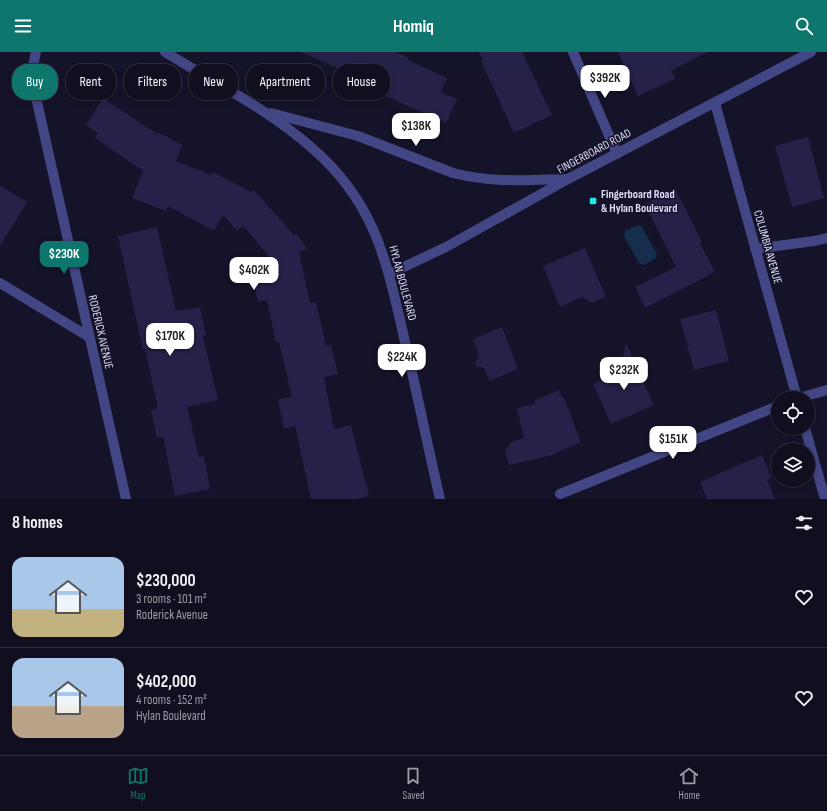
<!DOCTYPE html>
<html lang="en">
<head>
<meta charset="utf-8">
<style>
  body { margin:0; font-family:"Sofia Sans Condensed",sans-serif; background:#191728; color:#f1f3f6; height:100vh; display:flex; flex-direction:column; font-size:15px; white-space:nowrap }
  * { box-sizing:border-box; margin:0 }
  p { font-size:13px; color:#9c9ca4 }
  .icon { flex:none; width:22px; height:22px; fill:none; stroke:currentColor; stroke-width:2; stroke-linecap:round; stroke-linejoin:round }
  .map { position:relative; height:447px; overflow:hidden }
  .sheet { display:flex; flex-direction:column; background:#100e1f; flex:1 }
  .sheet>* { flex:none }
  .hud { position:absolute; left:12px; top:12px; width:400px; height:36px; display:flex; gap:8px }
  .buttons { position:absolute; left:771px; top:339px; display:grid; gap:8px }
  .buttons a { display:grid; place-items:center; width:44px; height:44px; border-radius:50%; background:#100e1f; box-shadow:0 2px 6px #0003,0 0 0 1px #302e3d; font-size:20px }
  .price { position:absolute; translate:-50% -34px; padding:0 9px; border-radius:8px; background:#fff; color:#222; font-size:13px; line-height:26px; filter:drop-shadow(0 1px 2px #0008) }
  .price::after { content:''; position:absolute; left:50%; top:24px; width:12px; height:9px; margin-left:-6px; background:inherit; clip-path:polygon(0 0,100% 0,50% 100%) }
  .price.selected { background:#0f766e; color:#fff }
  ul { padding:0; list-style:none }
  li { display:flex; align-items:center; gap:12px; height:100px; padding:0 12px }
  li+li { border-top:1px solid #302e3d }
  li span { display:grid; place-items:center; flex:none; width:112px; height:80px; border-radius:12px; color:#555 }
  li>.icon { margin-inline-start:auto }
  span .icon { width:48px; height:48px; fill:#fffc; stroke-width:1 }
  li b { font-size:17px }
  h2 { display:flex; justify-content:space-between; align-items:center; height:48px; padding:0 12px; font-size:17px }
  .tag { padding:0 14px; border-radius:16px; background:#100e1f; box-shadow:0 2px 6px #0003,0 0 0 1px #302e3d; font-size:14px; line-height:36px }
  .tag.selected { background:#0f766e; color:#fff }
  header { display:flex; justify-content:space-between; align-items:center; height:52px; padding:0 12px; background:#0f766e; color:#fff; font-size:18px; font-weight:700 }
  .tab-bar { display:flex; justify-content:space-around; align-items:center; height:56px; border-top:1px solid #302e3d; background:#100e1f; font-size:11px; color:#9c9ca4 }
  .tab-bar a { display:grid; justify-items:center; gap:2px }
  .tab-bar .selected { color:#0f766e }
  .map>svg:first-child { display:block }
  .water { fill:#142e4c }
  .building { fill:#262148 }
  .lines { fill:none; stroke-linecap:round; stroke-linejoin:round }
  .minor { stroke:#434684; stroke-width:10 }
  .poi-dot { fill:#1de8ea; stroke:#151329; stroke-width:1.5 }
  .labels { text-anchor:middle; stroke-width:3; stroke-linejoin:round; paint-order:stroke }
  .street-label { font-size:12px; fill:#dfdffc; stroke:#151329 }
  .poi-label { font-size:12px; font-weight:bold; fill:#dfdffc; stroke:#151329; text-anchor:start }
</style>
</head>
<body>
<header><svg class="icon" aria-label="menu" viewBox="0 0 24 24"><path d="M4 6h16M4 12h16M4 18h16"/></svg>Homiq<svg class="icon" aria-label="search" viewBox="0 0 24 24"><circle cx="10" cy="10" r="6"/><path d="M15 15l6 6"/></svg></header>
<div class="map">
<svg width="827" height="447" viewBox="0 0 827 447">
  <rect width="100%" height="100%" fill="#151329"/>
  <polygon class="water" points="638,173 642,175 657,202 655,207 644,213 639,211 624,184 625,179"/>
  <g class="building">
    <polygon points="301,0 396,0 409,6 408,8 447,26 441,40 457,47 446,71 363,34 365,28"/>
    <polygon points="479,0 522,0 552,63 514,81 481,9 483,8"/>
    <polygon points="618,0 707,0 671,19 675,27 638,44"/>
    <polygon points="103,46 157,82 158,80 182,93 176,109 211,123 213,120 251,140 254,138 294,183 297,182 307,197 299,200 310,251 316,250 326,294 331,293 338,322 324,325 334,377 351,373 369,444 356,447 311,447 295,374 284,377 278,347 292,345 279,290 276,291 267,248 258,250 251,219 277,214 243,174 237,179 223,163 214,179 168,154 166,159 132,146 143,119 95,86 98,81 86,73"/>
    <polygon points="808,85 824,146 792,155 775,94"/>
    <polygon points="0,134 27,150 0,194"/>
    <polygon points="675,136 702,190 700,191 715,220 645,256 635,235 676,215 645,152"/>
    <polygon points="157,175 176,259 200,255 206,283 203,284 218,348 187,355 199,405 204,404 210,437 175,444 163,385 157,386 151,358 158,356 145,297 143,298 118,184"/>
    <polygon points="585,196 606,245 592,251 582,245 560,255 543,214"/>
    <polygon points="716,258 729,309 694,318 680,267"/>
    <polygon points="502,275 518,317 490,329 484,316 474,313 479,303 473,287"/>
    <polygon points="626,291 654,353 611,372 593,332 618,321 615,313 622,311"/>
    <polygon points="559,338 562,346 564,346 581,390 552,403 509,413 505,399 511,390 524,386 517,356 535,352 535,348"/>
    <polygon points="762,403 772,426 767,428 775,447 707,447 700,430"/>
  </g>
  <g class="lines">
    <g class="minor">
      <polyline points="36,0 33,14 33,32 126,447"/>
      <path d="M165 0C215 31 268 57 312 96 378 153 387 213 406 294 418 345 428 396 440 447"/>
      <polyline points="573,0 617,102"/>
      <polyline points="715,51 797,346"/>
      <path d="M271 61 358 84 453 121C491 131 528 128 566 127"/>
      <polyline points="755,197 814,189 827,186"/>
      <polyline points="389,222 446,195 568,127 811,0"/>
      <polyline points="0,231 89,285"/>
      <polyline points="799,346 827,338"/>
      <polyline points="805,376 825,447"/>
      <polyline points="560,442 778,354"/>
    </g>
  </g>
  <rect class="poi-dot" x="589" y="145" width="8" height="8" rx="2"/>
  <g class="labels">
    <g class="street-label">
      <text transform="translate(594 99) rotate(-28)" y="4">FINGERBOARD ROAD</text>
      <text transform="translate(768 195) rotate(74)" y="4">COLUMBIA AVENUE</text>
      <text transform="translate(403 231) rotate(75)" y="4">HYLAN BOULEVARD</text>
      <text transform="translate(101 280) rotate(77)" y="4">RODERICK AVENUE</text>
    </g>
    <g class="poi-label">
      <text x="601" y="146">Fingerboard Road<tspan x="601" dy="14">&amp; Hylan Boulevard</tspan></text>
    </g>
  </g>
</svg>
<div class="buttons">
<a><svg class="icon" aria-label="locate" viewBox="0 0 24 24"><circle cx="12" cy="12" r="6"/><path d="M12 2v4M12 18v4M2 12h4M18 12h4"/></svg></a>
<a><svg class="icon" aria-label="layers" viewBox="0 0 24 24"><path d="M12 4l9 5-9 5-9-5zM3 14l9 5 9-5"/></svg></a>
</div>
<b class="price" style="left:605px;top:47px">$392K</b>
<b class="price" style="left:416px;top:95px">$138K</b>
<b class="price selected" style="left:64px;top:223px">$230K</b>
<b class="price" style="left:254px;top:239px">$402K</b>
<b class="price" style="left:170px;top:305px">$170K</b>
<b class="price" style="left:402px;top:326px">$224K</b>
<b class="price" style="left:624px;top:339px">$232K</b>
<b class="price" style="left:673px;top:408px">$151K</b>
<div class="hud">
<a class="tag selected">Buy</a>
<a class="tag">Rent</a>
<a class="tag">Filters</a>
<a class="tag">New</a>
<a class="tag">Apartment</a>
<a class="tag">House</a>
</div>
</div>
<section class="sheet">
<h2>8 homes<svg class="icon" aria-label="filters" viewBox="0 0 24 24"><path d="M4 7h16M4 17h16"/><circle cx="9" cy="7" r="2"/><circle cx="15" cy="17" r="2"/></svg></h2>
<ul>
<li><span style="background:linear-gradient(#a9c7e8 65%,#c2b280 0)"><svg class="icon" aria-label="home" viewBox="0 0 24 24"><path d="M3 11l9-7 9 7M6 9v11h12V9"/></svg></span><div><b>$230,000</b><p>3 rooms · 101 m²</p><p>Roderick Avenue</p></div><svg class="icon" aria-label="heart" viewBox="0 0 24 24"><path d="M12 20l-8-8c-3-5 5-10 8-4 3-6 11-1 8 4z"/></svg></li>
<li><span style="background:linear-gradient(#a9c7e8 60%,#b9a48a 0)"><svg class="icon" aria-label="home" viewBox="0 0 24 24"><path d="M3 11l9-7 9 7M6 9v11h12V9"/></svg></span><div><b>$402,000</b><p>4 rooms · 152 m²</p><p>Hylan Boulevard</p></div><svg class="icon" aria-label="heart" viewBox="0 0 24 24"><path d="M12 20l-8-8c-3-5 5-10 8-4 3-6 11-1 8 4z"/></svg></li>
</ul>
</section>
<nav class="tab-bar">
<a class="selected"><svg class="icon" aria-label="map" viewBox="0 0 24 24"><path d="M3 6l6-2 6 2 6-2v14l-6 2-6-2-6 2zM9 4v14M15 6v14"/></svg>Map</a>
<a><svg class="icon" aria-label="saved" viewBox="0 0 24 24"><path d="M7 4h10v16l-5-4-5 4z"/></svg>Saved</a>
<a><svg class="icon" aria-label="home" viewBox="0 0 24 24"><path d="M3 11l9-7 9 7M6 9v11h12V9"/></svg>Home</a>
</nav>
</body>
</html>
